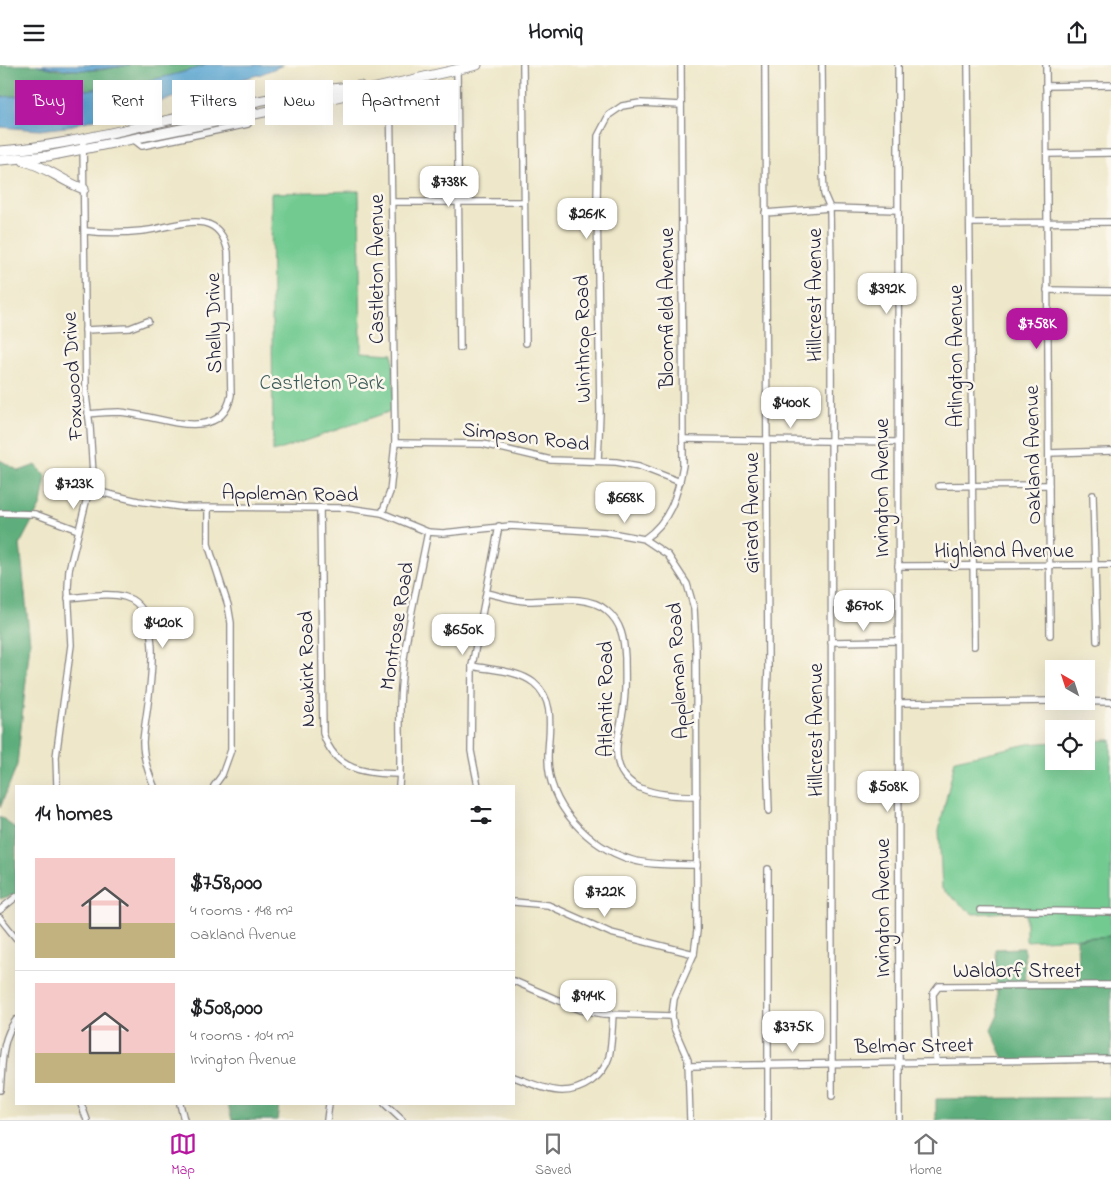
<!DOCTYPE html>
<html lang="en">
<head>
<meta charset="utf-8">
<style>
  body { margin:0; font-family:"Indie Flower",sans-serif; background:#f6f6f6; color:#202124; height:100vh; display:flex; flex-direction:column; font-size:19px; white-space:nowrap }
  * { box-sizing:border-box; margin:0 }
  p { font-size:16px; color:#757577 }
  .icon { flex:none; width:28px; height:28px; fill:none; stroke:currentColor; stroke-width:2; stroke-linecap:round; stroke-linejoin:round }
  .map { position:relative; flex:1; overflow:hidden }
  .details { position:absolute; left:15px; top:720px; width:500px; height:320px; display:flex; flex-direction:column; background:#fff; border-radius:0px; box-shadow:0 5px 20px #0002 }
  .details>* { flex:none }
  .banner { position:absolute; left:15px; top:15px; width:500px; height:45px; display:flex; gap:10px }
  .needle { width:32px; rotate:321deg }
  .tools { position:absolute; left:1045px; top:595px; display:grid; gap:10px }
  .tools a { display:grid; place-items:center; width:50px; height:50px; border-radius:0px; background:#fff; box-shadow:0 5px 20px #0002; font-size:25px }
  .price { position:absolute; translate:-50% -42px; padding:0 11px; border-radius:10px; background:#fff; color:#222; font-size:16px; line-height:32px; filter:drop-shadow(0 1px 2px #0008) }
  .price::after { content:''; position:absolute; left:50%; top:30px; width:15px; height:11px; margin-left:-8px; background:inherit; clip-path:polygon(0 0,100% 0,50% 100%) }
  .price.current { background:#b5179e; color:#fff }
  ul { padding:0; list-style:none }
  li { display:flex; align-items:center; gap:15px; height:125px; padding:0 20px }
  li+li { border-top:1px solid #e0e0e0 }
  li span { display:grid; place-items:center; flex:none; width:140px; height:100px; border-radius:0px; color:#555 }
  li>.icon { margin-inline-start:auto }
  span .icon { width:60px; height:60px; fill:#fffc; stroke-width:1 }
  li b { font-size:21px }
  h2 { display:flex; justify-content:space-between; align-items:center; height:60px; padding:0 20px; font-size:21px }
  .chip { padding:0 18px; border-radius:0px; background:#fff; box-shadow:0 5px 20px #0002; font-size:18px; line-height:45px }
  .chip.current { background:#b5179e; color:#fff }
  header { display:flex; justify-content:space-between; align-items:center; height:65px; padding:0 20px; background:#fff; font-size:22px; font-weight:700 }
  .dock { display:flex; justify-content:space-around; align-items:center; height:70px; border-top:1px solid #e0e0e0; background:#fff; font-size:14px; color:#757577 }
  .dock a { display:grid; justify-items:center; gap:2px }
  .dock .current { color:#b5179e }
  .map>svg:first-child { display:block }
  .green { fill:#72ca91; stroke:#4a7666 }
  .forest { fill:#5dae7b; stroke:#40685b }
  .water { fill:#5ca7d4; stroke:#3f6488 }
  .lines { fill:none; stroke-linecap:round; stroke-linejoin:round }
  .minor-casing { stroke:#888482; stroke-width:8 }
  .primary-casing { stroke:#888482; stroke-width:11 }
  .minor { stroke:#fff; stroke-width:5.5 }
  .primary { stroke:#fff; stroke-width:9 }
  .labels { text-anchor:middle; stroke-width:5; stroke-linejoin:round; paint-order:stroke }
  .street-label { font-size:21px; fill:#22223b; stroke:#fbf7ec }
  .park-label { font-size:21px; fill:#3e5d59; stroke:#fbf7ec }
</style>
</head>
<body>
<header><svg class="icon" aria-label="menu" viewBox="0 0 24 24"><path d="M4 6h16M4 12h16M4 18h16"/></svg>Homiq<svg class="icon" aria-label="share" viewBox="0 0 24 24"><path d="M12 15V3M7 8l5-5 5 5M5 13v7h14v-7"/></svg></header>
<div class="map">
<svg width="1111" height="1055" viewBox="0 0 1111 1055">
  <rect width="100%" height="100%" fill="#fbf7ec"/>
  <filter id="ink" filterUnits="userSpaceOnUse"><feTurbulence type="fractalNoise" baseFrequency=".02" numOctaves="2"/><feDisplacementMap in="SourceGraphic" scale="10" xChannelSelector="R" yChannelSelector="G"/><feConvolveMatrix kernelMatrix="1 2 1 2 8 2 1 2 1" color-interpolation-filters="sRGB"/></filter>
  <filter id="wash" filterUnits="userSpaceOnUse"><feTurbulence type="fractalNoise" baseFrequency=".0096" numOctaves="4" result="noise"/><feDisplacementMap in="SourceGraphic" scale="20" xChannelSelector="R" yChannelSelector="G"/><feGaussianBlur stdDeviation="1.12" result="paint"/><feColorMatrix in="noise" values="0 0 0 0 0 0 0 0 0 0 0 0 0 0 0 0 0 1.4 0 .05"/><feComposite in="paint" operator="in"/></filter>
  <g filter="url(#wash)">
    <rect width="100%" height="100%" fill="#eee7c9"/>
    <g class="green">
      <polygon points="359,126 361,287 393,289 394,345 273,387 271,128"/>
      <polygon points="1111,675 1111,871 1026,876 1026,846 973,849 942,824 939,765 955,695 1028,679 1054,677 1054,696 1086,696 1086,676"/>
    </g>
    <g class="forest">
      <path d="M0 0H37L58 5H101L129 0H207C141 22 69 28 0 32Z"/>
      <polygon points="0,395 19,406 36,400 46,412 41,439 20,479 30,578 17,700 0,743"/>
      <polygon points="0,751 16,764 16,829 0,834"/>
      <polygon points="1111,871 1111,1055 936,1055 936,1034 1110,1032 1110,995 1005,996 991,965 998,950 995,884 1024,883 1025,923 1079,922 1077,874"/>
      <polygon points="228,1039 279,1039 277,1055 232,1055"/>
    </g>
    <g class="water">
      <path d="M37 0H129C98 6 68 7 37 0Z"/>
      <path d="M207 0H283L261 9 65 62 40 65 0 62V32C69 28 141 22 207 0Z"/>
    </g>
  </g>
  <g filter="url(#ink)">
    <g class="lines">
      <g class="minor-casing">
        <g id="minor">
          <polyline points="523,0 526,278"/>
          <polyline points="765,0 768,604 766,658 769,746"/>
          <polyline points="822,0 823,108 824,129 830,143 831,211 832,1031"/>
          <polyline points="898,0 899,1055"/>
          <polyline points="968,0 974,581"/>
          <polyline points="1046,0 1050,570"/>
          <polyline points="457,4 460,283"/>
          <polyline points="1046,21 1111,20"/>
          <polyline points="133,74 142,81 248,59 252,49 250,38"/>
          <polyline points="1047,89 1111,88"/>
          <polyline points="392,137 524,137"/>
          <polyline points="765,148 830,143 898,145"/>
          <polyline points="970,158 1111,157"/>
          <path d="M85 166C104 168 123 168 142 166 175 163 218 138 228 187L231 330C222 382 154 349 119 347 109 347 98 348 88 349"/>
          <polyline points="1047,225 1111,226"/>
          <polyline points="85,265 130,263 148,256"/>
          <polyline points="683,374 897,377"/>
          <polyline points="395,378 483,379 551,395 616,397 639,401 680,417"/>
          <polyline points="1049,388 1111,386"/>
          <polyline points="598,396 600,347 597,137 598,71 609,50 622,41 640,38 681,40"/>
          <polyline points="939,421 1049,420"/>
          <polyline points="91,425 138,436 181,442 347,443 382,448 428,467 443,468 510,461 606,467 644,474 668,490 687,519 694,543 696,583 697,866 694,889 674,934 672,951 674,963 688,995 690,1055"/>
          <polyline points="1093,430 1097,576"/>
          <polyline points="208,443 208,479 228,540 231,558 231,685 222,710 214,721"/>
          <path d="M320 443 323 668C335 707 366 708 400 709"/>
          <polyline points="0,448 35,449 78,465"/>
          <polyline points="382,448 390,427 395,378 390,19"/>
          <path d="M644 474C670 457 678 429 683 400L681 0"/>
          <polyline points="898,501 1111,500"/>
          <path d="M487 528C500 531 512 535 525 536 549 537 586 528 606 545 622 558 624 574 625 593 625 608 626 623 624 638 623 652 618 666 617 680 613 729 662 731 697 731"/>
          <path d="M68 533C86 532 108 527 125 532 171 545 145 645 143 677 143 693 148 707 154 721"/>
          <polyline points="831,577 897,576"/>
          <path d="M472 601C491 605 518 605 534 618 557 637 548 667 548 693 548 741 589 782 632 795 652 801 676 799 697 800"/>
          <polyline points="1064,636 1111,637"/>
          <polyline points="898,638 1054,636"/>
          <polyline points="57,721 56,692 71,580 68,523 69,505 93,409 90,362 86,330 83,74"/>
          <path d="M399 721C402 688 398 655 401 622 405 569 418 518 428 467"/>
          <polyline points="478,721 471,686 472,601 499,461"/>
          <polyline points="514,837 548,840 611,868 694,889"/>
          <polyline points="0,845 16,832"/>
          <polyline points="980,845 1111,847"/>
          <polyline points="0,853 16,873"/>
          <polyline points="514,916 581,945 604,949 672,951"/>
          <polyline points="936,996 933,929 939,921 1111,920"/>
          <polyline points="688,1001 1111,994"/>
          <path d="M514 1012C528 1017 547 1026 562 1026 582 1026 603 1012 609 992 612 978 612 963 613 949"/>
          <path d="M0 1025C3 1000 0 976 16 955"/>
          <polyline points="81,1039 87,1055"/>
          <polyline points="180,1039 184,1055"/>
          <polyline points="385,1039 402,1055"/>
          <polyline points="327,1055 329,1039"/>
          <polyline points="768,1055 768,804"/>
        </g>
      </g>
      <g class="primary-casing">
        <g id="primary">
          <path d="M0 86C42 83 83 74 124 65 202 48 281 28 360 21"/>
          <polyline points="0,95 48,91 83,84 328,34 477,0"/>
          <path d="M24 96C46 101 63 117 84 124"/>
        </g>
      </g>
      <use href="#minor" class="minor"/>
      <use href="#primary" class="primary"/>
    </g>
  </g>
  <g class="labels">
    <g class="street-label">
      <text transform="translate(376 204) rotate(-90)" y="7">Castleton Avenue</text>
      <text transform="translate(814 230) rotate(-90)" y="7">Hillcrest Avenue</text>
      <text transform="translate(666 243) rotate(-90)" y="7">Bloomfield Avenue</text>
      <text transform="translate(213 258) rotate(-91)" y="7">Shelly Drive</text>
      <text transform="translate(582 274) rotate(-91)" y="7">Winthrop Road</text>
      <text transform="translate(955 291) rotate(-90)" y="7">Arlington Avenue</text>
      <text transform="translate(72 311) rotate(-93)" y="7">Foxwood Drive</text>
      <text transform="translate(526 371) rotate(7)" y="7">Simpson Road</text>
      <text transform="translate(1032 390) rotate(-91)" y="7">Oakland Avenue</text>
      <text transform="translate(881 423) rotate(-90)" y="7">Irvington Avenue</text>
      <text transform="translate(290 428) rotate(1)" y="7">Appleman Road</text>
      <text transform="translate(751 448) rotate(-90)" y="7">Girard Avenue</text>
      <text x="1004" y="492">Highland Avenue</text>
      <text transform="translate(396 561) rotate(-81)" y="7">Montrose Road</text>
      <text transform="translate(306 604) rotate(-91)" y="7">Newkirk Road</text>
      <text transform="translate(677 606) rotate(-93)" y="7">Appleman Road</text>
      <text transform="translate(605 634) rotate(-90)" y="7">Atlantic Road</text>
      <text transform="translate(815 665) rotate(-90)" y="7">Hillcrest Avenue</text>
      <text transform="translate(882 843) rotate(-90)" y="7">Irvington Avenue</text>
      <text x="1017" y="912">Waldorf Street</text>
      <text transform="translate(914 980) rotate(-1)" y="7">Belmar Street</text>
    </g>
    <g class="park-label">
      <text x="322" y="324">Castleton Park</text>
    </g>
  </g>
</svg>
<div class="tools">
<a><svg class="needle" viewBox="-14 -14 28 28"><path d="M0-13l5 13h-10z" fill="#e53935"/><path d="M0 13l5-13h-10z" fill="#757577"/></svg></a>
<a><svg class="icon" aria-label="locate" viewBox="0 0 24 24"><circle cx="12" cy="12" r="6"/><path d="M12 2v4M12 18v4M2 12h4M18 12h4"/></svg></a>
</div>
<b class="price" style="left:449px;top:143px">$738K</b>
<b class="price" style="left:587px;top:175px">$261K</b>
<b class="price" style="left:887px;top:250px">$392K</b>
<b class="price current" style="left:1037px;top:285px">$758K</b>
<b class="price" style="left:791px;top:364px">$400K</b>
<b class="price" style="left:74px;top:445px">$723K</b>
<b class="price" style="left:625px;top:459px">$668K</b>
<b class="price" style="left:864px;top:567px">$670K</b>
<b class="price" style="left:163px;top:584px">$420K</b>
<b class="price" style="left:463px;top:591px">$650K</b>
<b class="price" style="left:888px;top:748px">$508K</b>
<b class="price" style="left:605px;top:853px">$722K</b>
<b class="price" style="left:588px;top:957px">$914K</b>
<b class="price" style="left:793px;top:988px">$375K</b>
<div class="banner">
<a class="chip current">Buy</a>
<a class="chip">Rent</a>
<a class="chip">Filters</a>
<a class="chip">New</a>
<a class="chip">Apartment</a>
</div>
<section class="details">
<h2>14 homes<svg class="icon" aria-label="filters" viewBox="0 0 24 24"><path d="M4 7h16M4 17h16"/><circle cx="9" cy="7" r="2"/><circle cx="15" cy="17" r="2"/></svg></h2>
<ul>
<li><span style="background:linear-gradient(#f6c9c9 65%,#c2b280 0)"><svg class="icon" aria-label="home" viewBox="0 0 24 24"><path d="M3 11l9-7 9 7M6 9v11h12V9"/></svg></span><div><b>$758,000</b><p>4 rooms · 148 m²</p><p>Oakland Avenue</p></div></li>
<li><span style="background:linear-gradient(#f6c9c9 70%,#c2b280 0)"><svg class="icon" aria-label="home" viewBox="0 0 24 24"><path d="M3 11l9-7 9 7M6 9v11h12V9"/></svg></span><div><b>$508,000</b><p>4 rooms · 104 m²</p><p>Irvington Avenue</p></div></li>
</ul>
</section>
</div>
<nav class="dock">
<a class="current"><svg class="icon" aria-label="map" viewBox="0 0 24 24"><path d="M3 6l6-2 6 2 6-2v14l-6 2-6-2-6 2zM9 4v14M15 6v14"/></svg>Map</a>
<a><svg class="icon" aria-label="saved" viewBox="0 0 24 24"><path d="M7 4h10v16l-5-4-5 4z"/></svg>Saved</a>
<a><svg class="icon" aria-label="home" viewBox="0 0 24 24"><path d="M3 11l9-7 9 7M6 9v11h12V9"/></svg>Home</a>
</nav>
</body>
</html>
